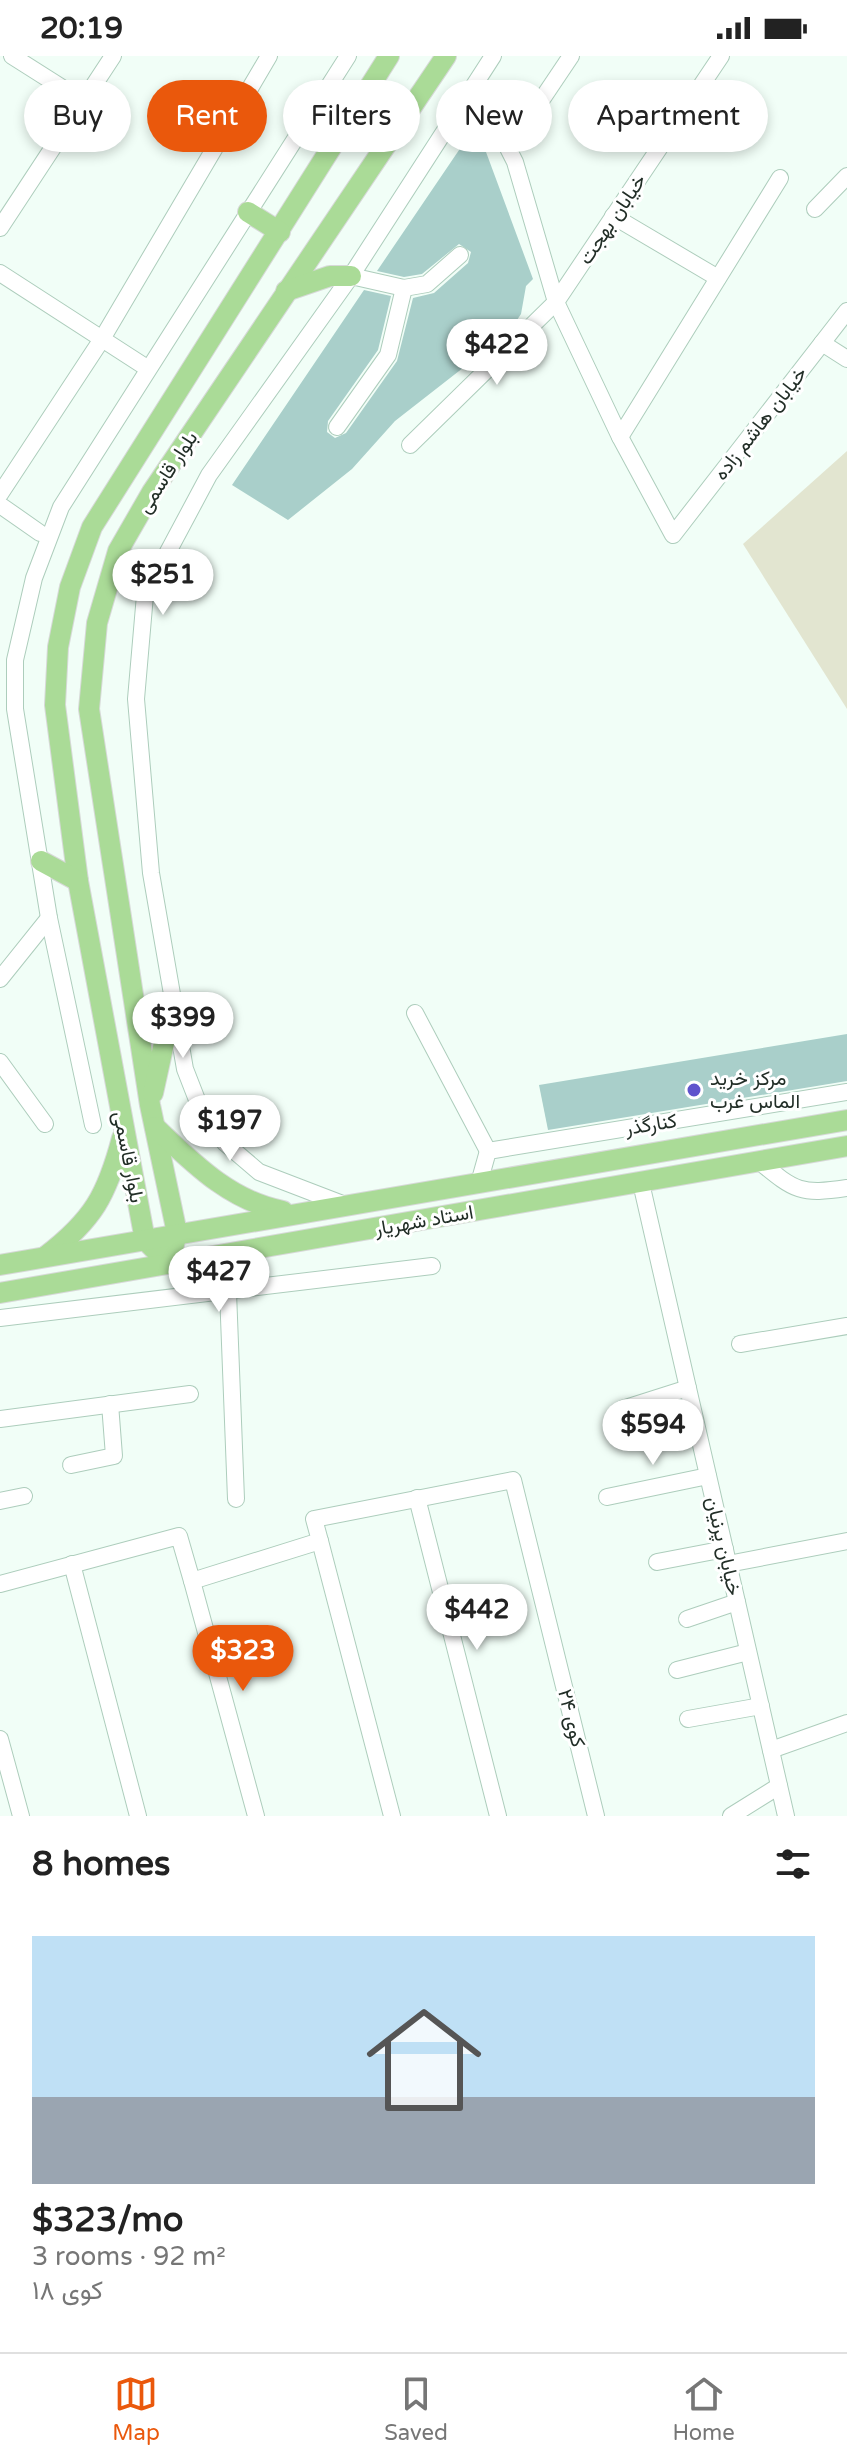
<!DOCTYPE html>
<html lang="en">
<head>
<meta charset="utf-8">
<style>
  body { margin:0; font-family:"Varela Round",Vazirmatn,sans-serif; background:#f2f2f2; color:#222; height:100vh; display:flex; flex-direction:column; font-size:30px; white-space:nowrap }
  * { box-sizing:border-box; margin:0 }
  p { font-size:26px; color:#767676 }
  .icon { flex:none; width:44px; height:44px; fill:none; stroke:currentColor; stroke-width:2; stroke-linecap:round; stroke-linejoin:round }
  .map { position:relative; height:1760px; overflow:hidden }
  .panel { display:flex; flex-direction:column; background:#fff; flex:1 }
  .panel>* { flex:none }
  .top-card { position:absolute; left:24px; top:24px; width:800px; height:72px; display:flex; gap:16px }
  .price { position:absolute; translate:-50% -68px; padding:0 18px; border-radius:28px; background:#fff; color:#222; font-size:26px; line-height:52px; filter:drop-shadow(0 2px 4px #0008) }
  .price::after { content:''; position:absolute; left:50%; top:48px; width:24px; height:18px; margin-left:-12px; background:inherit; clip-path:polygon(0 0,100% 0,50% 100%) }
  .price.current { background:#ea580c; color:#fff }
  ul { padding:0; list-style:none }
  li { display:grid; align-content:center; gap:16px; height:424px; padding:0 32px }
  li+li { border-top:2px solid #e0e0e0 }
  li span { display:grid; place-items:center; height:248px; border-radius:0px; color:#555 }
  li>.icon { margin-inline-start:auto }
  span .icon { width:144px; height:144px; fill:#fffc; stroke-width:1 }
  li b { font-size:34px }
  h2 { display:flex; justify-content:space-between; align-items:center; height:96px; padding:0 32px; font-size:34px }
  .tag { padding:0 28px; border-radius:36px; background:#fff; box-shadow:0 4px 12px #0003; font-size:28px; line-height:72px }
  .tag.current { background:#ea580c; color:#fff }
  .status { display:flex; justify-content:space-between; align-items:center; height:56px; padding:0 40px; background:#fff; direction:ltr }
  .status svg { height:22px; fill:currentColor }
  .tabs { display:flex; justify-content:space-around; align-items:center; height:112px; border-top:2px solid #e0e0e0; background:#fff; font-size:22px; color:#767676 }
  .tabs a { display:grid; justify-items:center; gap:4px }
  .tabs .current { color:#ea580c }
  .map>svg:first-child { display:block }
  .green { fill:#e2e5d0 }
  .building { fill:#a9cfca }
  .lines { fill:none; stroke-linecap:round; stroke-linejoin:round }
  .minor-casing { stroke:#adcdbc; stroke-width:18 }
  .major-casing { stroke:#d7d9d8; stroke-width:22 }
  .minor { stroke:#fff; stroke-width:16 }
  .major { stroke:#aadb97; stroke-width:20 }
  .poi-dot { fill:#5f53cc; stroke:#fff; stroke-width:3 }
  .labels { text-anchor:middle; stroke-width:6; stroke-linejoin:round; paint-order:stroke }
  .street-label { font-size:20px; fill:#222e27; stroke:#fff }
  .poi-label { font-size:20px; fill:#222e27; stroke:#fff; text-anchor:start }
</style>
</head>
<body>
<div class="status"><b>20:19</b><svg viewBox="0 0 49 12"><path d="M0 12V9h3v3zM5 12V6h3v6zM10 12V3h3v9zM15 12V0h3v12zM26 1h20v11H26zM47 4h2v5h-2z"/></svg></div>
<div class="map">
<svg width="847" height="1760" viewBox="0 0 847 1760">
  <rect width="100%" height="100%" fill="#f1fef7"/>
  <polygon class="green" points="847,395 847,653 743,488"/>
  <g class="building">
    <polygon points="476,69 533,223 526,230 521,258 509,276 395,365 352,413 288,464 232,429 364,234 391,240 378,294 328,365 327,376 335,382 346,377 397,305 413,242 434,237 468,207 471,196 459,188 422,218 404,221 377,215"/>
    <polygon points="847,978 847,1025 548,1074 539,1029"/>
  </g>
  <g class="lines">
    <g class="minor-casing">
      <g id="minor">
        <polyline points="12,0 83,45"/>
        <polyline points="476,29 515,106 556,246 620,381 673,479 847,255"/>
        <polyline points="526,67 571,0"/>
        <polyline points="815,153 847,120"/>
        <polyline points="613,160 718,222"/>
        <polyline points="0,172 113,0"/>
        <polyline points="0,217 147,312"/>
        <polyline points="351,220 404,232 427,228 460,199"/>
        <polyline points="822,287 847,303"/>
        <polyline points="337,371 388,299 404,232"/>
        <polyline points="620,381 780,122"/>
        <polyline points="410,389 556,246 721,0"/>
        <polyline points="0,438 102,283 269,0"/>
        <polyline points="0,449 40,477"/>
        <polyline points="0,923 49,862"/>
        <polyline points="415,957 488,1095"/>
        <polyline points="0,1006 45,1068"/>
        <polyline points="93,1069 49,862 15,653 15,604 34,522 61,451 348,0"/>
        <path d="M760 1106C795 1135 801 1139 847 1132"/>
        <polyline points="479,1127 488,1095 847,1036"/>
        <polyline points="641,1127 786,1760"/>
        <polyline points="345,1149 259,1116 225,1087 199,1049 185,1013 151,817 136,643 145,539 209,419 351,220 493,0"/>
        <polyline points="228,1236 236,1443"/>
        <polyline points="0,1262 432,1210"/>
        <polyline points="740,1288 847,1270"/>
        <polyline points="622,1353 688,1332"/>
        <polyline points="0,1363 190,1338"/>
        <polyline points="71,1409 114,1400 110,1348"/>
        <polyline points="607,1441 708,1420"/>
        <polyline points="417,1442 498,1760"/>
        <polyline points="0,1445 24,1440"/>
        <polyline points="320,1485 392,1760"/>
        <polyline points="657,1506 725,1493"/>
        <polyline points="72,1508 138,1760"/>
        <polyline points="728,1508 847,1485"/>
        <polyline points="192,1525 256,1760"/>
        <polyline points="0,1528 179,1480 192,1525 320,1485 314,1463 513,1424 596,1760"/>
        <polyline points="687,1563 737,1546"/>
        <polyline points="677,1614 748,1596"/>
        <polyline points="688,1663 761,1650"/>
        <polyline points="0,1683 21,1760"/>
        <polyline points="771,1694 847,1667"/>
        <polyline points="731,1760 779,1730"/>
      </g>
    </g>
    <g class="major-casing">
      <g id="major">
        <polyline points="389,0 92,471 70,531 58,591 55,649 78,825 145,1184 169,1208 177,1177 150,1049 89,653 97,567 118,495 152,436 446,0"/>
        <polyline points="248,156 280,176"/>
        <polyline points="286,235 330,220 351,220"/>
        <polyline points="41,805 78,825"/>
        <polyline points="153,1037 172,951"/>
        <path d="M155 1071C193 1107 230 1145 283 1155"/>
        <path d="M46 1200C93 1164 107 1139 122 1082"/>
        <polyline points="0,1209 847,1064"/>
        <polyline points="0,1237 847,1090"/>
      </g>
    </g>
    <use href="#minor" class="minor"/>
    <use href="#major" class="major"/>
  </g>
  <circle class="poi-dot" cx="694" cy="1034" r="8"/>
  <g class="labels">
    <g class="street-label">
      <text transform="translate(612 163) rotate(-56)" y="7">خیابان بهجت</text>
      <text transform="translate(760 367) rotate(-52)" y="7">خیابان هاشم زاده</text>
      <text transform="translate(167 416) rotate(-57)" y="7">بلوار قاسمی</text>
      <text transform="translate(651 1068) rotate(-9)" y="7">کنارگذر</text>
      <text transform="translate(129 1101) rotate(79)" y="7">بلوار قاسمی</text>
      <text transform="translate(424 1164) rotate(-10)" y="7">استاد شهریار</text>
      <text transform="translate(724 1490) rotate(77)" y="7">خیابان پرنیان</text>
      <text transform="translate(572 1662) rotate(76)" y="7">کوی ۲۴</text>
    </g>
    <g class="poi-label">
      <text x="710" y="1029">مرکز خرید<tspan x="710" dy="23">الماس غرب</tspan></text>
    </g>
  </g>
</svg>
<b class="price" style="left:497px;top:331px">$422</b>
<b class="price" style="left:163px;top:561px">$251</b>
<b class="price" style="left:183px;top:1004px">$399</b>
<b class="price" style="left:230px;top:1107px">$197</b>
<b class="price" style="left:219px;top:1258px">$427</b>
<b class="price" style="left:653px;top:1411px">$594</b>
<b class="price" style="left:477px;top:1596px">$442</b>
<b class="price current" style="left:243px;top:1637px">$323</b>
<div class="top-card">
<a class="tag">Buy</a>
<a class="tag current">Rent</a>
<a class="tag">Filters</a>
<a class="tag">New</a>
<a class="tag">Apartment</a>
</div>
</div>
<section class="panel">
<h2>8 homes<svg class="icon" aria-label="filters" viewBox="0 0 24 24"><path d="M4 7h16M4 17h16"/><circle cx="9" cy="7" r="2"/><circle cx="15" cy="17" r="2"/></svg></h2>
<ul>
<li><span style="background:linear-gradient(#bfe0f5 65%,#9aa5b1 0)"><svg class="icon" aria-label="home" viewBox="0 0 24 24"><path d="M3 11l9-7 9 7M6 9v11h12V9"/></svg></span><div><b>$323/mo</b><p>3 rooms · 92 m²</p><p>کوی ۱۸</p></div></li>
</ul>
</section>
<nav class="tabs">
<a class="current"><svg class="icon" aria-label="map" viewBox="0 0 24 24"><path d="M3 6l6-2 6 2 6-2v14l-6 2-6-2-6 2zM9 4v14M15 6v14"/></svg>Map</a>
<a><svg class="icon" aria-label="saved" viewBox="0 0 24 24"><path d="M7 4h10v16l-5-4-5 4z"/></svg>Saved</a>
<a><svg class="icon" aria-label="home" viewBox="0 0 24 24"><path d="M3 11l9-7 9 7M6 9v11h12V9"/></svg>Home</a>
</nav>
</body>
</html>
